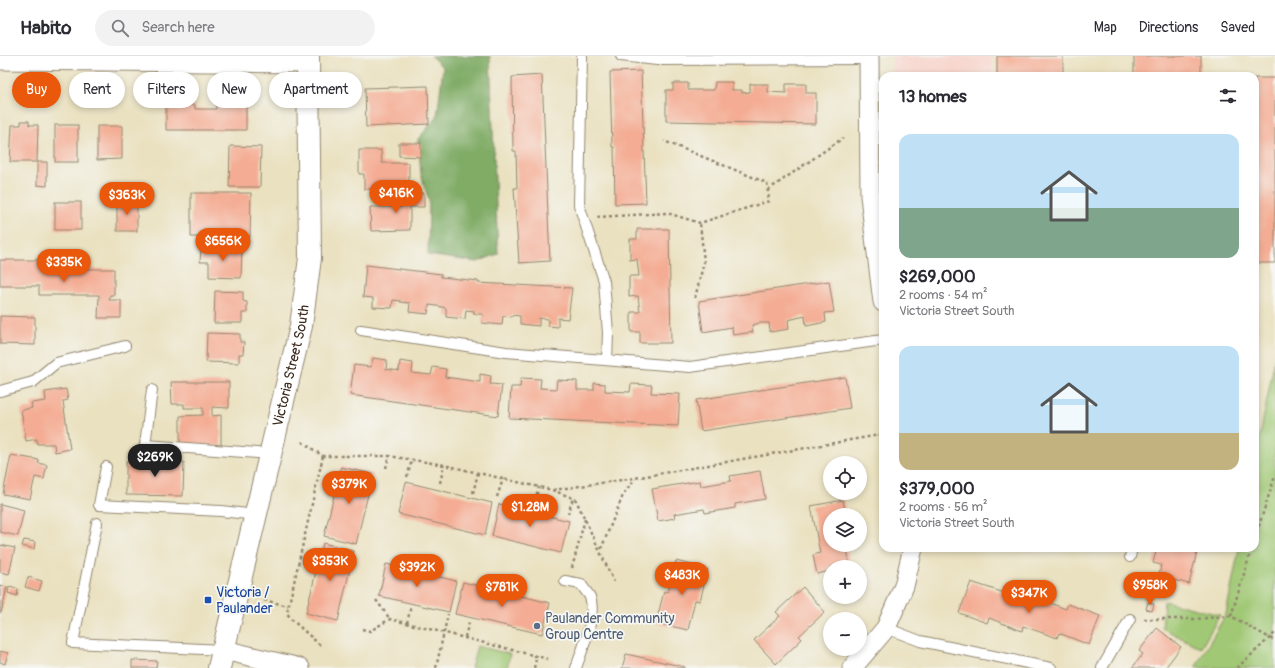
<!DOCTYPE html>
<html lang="en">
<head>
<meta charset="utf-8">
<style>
  body { margin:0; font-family:Pangolin,sans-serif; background:#f2f2f3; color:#2b2b33; height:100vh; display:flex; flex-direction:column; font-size:15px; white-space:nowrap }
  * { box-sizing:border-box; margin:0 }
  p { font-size:13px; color:#7c7c81 }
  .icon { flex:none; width:22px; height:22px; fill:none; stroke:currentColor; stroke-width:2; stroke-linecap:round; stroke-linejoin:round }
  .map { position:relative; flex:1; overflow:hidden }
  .panel { position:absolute; left:879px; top:16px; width:380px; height:480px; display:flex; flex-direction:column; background:#fff; border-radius:12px; box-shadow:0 2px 6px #0003 }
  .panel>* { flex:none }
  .top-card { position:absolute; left:12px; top:16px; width:380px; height:36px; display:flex; gap:8px }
  .controls { position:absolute; left:823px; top:400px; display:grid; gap:8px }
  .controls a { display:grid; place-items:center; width:44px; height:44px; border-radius:50%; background:#fff; box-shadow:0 2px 6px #0003; font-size:20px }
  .price { position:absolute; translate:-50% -34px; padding:0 9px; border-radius:14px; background:#ea580c; color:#fff; font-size:13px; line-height:26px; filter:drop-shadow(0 1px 2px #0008) }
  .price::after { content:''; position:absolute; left:50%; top:24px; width:12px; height:9px; margin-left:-6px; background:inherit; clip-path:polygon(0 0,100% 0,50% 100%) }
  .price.on { background:#222; color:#fff }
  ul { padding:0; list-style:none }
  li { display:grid; align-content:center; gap:8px; height:212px; padding:0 20px }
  li span { display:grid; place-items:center; height:124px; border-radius:12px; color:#555 }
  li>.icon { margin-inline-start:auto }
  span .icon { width:72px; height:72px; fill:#fffc; stroke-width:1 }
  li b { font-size:17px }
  h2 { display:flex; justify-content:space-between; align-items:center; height:48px; padding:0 20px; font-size:17px }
  .pill { padding:0 14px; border-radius:18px; background:#fff; box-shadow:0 2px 6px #0003; font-size:14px; line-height:36px }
  .pill.on { background:#ea580c; color:#fff }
  header { display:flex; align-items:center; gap:24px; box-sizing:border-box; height:56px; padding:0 20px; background:#fff; border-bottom:1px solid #e1e1e2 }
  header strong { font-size:19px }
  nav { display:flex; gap:22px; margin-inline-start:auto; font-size:14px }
  .search { width:280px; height:36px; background:#f2f2f3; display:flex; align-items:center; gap:10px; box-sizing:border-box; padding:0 14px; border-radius:22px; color:#7c7c81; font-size:15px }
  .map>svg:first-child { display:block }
  .built { fill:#f7d1c8 }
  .green { fill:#a0c874; stroke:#6e7949 }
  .forest { fill:#80ac66; stroke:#5e6b42 }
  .building { fill:#f4ad94 }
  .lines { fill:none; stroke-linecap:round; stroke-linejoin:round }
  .service-casing { stroke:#92866f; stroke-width:12 }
  .minor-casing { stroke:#92866f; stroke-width:21 }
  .secondary-casing { stroke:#92866f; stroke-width:24 }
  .path { stroke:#92866f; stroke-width:2.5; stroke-dasharray:3 3; stroke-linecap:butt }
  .service { stroke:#fff; stroke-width:10 }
  .minor { stroke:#fff; stroke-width:19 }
  .secondary { stroke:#fff; stroke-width:22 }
  .transit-dot { fill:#1a4fb4; stroke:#f6f6f2; stroke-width:1.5 }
  .service-dot { fill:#5c6f8a; stroke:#f6f6f2; stroke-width:1.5 }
  .labels { text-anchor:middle; stroke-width:3.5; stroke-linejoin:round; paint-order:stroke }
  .street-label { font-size:14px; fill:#3b2a1e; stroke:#f6f6f2 }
  .transit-label { font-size:14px; fill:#164399; stroke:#f6f6f2; text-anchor:start }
  .service-label { font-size:14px; fill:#4e5e75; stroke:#f6f6f2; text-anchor:start }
</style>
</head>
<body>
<header>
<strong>Habito</strong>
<div class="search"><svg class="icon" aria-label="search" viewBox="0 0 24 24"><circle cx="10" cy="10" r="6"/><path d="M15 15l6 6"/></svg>Search here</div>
<nav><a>Map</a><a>Directions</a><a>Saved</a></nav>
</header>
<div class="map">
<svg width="1275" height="612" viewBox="0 0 1275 612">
  <rect width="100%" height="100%" fill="#f6f6f2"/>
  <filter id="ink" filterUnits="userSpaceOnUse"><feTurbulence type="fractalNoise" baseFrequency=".025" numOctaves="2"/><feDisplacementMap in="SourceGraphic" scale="8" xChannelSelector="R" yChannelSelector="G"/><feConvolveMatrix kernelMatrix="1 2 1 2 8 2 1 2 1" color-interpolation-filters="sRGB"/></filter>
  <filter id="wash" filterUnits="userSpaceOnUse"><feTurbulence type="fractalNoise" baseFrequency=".012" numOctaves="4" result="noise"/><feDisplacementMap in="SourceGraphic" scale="16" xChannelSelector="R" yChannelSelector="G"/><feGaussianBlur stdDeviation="0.9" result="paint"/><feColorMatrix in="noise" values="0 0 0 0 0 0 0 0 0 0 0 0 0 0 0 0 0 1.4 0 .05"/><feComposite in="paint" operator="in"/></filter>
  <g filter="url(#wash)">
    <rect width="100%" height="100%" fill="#eae1c0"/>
    <rect class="built" x="892" y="0" width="101" height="20"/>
    <g class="green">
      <polygon points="1275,301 1275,612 1195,612 1226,558 1239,492 1255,492 1255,407"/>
      <polygon points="1164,545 1220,559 1201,592 1162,572"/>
      <polygon points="477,590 510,598 507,612 471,612"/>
    </g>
    <polygon class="forest" points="431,0 490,0 498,198 477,206 428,199 429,145 421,118 418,83 437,61 443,12"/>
    <g id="blocks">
      <g class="building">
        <rect x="997" y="0" width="66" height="20"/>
        <rect x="1134" y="0" width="67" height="20"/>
        <polygon points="641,15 646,147 615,148 614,91 612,91 610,16"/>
        <polygon points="542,19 550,205 519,207 514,132 517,132 516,95 513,95 512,21"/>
        <rect x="1255" y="22" width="20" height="185"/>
        <polygon points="715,26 732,26 732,34 742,34 742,37 750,36 750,28 768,28 768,36 786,37 786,28 806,28 806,37 816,37 816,68 666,65 666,34 673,34 673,27 688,27 688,34 714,34"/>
        <polygon points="428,30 429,68 366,71 365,32"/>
        <polygon points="166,49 195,49 195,53 216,53 216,49 246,49 246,74 166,74"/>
        <polygon points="21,65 29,65 29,69 38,69 37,106 10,106 12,69 21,69"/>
        <rect x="55" y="69" width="23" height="37"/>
        <polygon points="97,70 122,70 122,103 97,104"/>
        <polygon points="399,87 421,87 421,101 399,100"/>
        <polygon points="230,90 261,91 260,131 229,131"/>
        <polygon points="359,94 381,94 382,107 409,107 409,133 364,133 364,118 359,118"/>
        <polygon points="37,106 47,106 47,130 37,129"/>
        <polygon points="191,137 251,137 250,181 191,181"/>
        <polygon points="401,137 424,137 424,151 410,151 410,174 371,175 370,151 402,151"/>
        <rect x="55" y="146" width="26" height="28"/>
        <rect x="117" y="146" width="20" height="29"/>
        <polygon points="637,173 669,173 671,287 640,287 640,276 631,276 631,256 640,256 638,240 629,241 629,220 639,220 637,203 630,204 630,183 637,183"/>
        <polygon points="201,192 242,193 241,222 209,221 209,206 200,206"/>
        <polygon points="0,204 42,204 42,213 114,213 114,239 110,239 109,244 121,244 121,262 98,262 99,239 39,239 39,230 0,230"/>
        <polygon points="366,209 441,218 441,221 478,225 478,227 572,232 568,263 558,262 558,271 548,270 548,263 539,262 539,270 520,268 520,260 512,259 512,261 503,260 502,269 482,267 483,258 474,258 474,255 466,254 465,263 446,261 446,252 437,250 429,249 428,258 409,256 410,247 400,246 401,245 393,244 392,252 373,251 373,242 363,241"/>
        <polygon points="829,225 834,256 825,257 826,266 806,270 805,260 788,264 789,273 770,276 769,267 760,267 752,269 753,276 733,279 732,271 703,276 699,245"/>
        <polygon points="215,235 243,236 243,245 247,246 247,257 242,257 242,267 214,267"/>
        <polygon points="0,260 35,261 35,289 0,288"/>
        <polygon points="207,277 240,278 240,286 244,286 243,298 239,298 239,307 206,306"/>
        <polygon points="373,302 387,304 386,313 399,315 400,305 413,307 412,317 431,319 433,311 446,313 445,321 480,326 480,318 491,320 490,328 502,329 498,360 350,339 354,309 371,311"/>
        <polygon points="845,321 850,352 701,375 696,344"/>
        <polygon points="521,322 541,323 540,332 556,333 557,324 577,325 577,334 594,334 594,327 605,328 605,335 630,336 631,328 652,329 651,337 680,338 678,370 509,362 511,331 520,331"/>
        <polygon points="171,326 229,326 229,352 212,351 212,360 221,359 221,390 180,391 180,360 203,359 203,352 184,352 184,348 172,348"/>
        <polygon points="66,333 68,344 63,345 70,393 55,396 54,388 37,388 37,383 26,385 21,354 32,352 31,347 46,345 45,336"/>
        <polygon points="11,399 39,404 38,407 47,409 44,423 35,421 30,443 3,438"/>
        <polygon points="126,405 184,406 183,440 126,439"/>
        <polygon points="341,411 373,418 356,488 324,480"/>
        <polygon points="760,415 765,443 735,448 735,452 705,457 704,453 674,458 675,462 658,465 652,433 700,425 701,430 731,425 730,420"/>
        <polygon points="406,426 492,447 485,479 398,458"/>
        <polygon points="843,444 846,459 830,459 830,489 852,489 852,492 847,493 850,511 830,511 830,515 817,518 813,499 820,497 811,450"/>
        <polygon points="0,448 24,454 18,480 0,476"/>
        <polygon points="499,448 569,465 561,497 492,480"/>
        <polygon points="24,484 35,486 34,493 22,490"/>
        <polygon points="323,487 354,495 338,565 306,557"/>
        <polygon points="0,489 15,492 9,518 0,516"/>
        <polygon points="1157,492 1198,492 1189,528 1159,520 1161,509 1153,507"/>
        <polygon points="676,505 708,513 700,545 695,544 688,574 656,567 664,535 668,536"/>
        <polygon points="386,508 456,525 449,556 379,540"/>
        <polygon points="28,521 42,525 39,535 25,531"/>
        <polygon points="463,526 550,547 542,578 455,558"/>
        <polygon points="971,526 1032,546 1034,541 1066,553 1068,548 1100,560 1089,589 1059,577 1057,582 1023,570 1022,575 989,562 987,567 959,557"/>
        <polygon points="0,529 7,531 1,557 0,557"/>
        <polygon points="9,531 18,533 17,540 8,537"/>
        <polygon points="803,531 825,556 799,580 802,583 776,608 754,584 780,560 776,556"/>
        <polygon points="1148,546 1154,548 1152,555 1146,553"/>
        <polygon points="1157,572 1181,591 1165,612 1132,612 1143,598 1139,595"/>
        <polygon points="0,595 8,597 5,608 0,606"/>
        <polygon points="626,598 685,611 685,612 622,612"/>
        <polygon points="132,604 157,605 156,612 132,612"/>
      </g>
    </g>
  </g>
  <g filter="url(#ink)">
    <use href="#blocks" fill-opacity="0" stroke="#92866f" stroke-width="1"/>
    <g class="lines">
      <g class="service-casing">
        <g id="service">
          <polyline points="582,0 579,149 604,225 608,277 607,304"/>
          <polyline points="621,0 657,4 869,3"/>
          <polyline points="361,274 506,296 690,311 883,284"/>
          <polyline points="152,334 145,389 271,398"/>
          <polyline points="0,335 33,326 56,307 125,290"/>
          <polyline points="106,411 99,449 221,455 256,459"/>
          <polyline points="97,467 73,587 224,594"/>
          <polyline points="1130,501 1132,492"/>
          <path d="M565 525 581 528C583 532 588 537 590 541 597 559 582 594 576 612"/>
          <polyline points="886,572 920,585 1051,612"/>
          <polyline points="1102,612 1130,563"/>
        </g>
      </g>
      <g class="minor-casing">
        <g id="minor">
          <polyline points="869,0 870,140 883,246"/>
          <polyline points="0,4 308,7"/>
          <polyline points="224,594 300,612"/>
          <polyline points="852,612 886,572 904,530 913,492"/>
        </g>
      </g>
      <g class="secondary-casing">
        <g id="secondary">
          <path id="s1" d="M219 612 301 270 310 202 308 0"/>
        </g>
      </g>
      <g class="path">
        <polyline points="768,134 843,82"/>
        <polyline points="597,161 667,157 700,167 769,145 767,127 664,85"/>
        <polyline points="695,242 704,206 700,167"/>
        <polyline points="302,386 323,400 389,400 444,409 552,434 573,442 576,444 614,526"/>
        <polyline points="386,412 389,400"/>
        <polyline points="407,421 412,404"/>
        <polyline points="440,427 444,409"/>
        <polyline points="553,434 635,422 879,379"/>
        <polyline points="473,437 478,417"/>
        <polyline points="497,441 503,423"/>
        <polyline points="533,450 539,431"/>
        <polyline points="568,458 573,442"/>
        <polyline points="1255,482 1275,420"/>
        <polyline points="601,493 624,437 635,423"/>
        <polyline points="572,512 585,463"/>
        <polyline points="264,544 288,550"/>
        <polyline points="376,544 390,563"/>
        <polyline points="1231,560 1252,492"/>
        <polyline points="1144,563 1196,563 1231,560 1275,585"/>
        <polyline points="407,567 411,550"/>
        <polyline points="362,573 370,575 390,563 548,603"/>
        <polyline points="465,581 469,566"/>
        <polyline points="320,589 291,563 287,557 323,400"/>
        <polyline points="436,612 448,558"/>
        <polyline points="534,612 537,599"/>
        <polyline points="1237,612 1275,577"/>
      </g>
      <use href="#service" class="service"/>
      <use href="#minor" class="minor"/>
      <use href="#secondary" class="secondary"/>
    </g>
  </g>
  <rect class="transit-dot" x="204" y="540" width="8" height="8" rx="2"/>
  <circle class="service-dot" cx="537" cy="570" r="4"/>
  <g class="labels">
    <g class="street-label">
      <text dy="5" stroke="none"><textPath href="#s1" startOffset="311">Victoria Street South</textPath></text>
    </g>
    <g class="transit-label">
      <text x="216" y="541">Victoria /<tspan x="216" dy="16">Paulander</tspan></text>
    </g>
    <g class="service-label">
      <text x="545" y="567">Paulander Community<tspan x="545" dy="16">Group Centre</tspan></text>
    </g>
  </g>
</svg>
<div class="controls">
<a><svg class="icon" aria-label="locate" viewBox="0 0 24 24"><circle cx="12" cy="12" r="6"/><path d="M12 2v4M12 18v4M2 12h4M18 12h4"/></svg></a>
<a><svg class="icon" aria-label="layers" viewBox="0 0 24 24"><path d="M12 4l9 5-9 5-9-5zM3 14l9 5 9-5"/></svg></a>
<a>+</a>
<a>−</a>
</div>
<b class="price" style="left:396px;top:158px">$416K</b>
<b class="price" style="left:127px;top:160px">$363K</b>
<b class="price" style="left:223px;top:206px">$656K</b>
<b class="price" style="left:64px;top:227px">$335K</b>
<b class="price on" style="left:155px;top:422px">$269K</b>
<b class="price" style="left:349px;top:449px">$379K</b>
<b class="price" style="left:530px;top:472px">$1.28M</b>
<b class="price" style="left:330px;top:526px">$353K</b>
<b class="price" style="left:417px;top:532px">$392K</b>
<b class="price" style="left:682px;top:540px">$483K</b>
<b class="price" style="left:1150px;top:550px">$958K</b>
<b class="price" style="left:502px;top:552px">$781K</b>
<b class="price" style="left:1029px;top:558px">$347K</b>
<div class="top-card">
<a class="pill on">Buy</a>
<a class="pill">Rent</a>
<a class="pill">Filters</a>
<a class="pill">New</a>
<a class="pill">Apartment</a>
</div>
<section class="panel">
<h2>13 homes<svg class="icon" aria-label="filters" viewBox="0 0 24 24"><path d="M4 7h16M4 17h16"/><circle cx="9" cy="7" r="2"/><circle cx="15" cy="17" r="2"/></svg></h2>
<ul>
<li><span style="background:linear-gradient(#bfe0f5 60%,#7fa58c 0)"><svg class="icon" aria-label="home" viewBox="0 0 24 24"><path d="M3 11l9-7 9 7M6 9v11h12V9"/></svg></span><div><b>$269,000</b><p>2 rooms · 54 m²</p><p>Victoria Street South</p></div></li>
<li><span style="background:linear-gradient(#bfe0f5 70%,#c2b280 0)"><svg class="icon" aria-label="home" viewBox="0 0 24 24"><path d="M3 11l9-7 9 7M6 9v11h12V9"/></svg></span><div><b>$379,000</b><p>2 rooms · 56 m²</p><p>Victoria Street South</p></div></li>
</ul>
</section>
</div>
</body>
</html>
